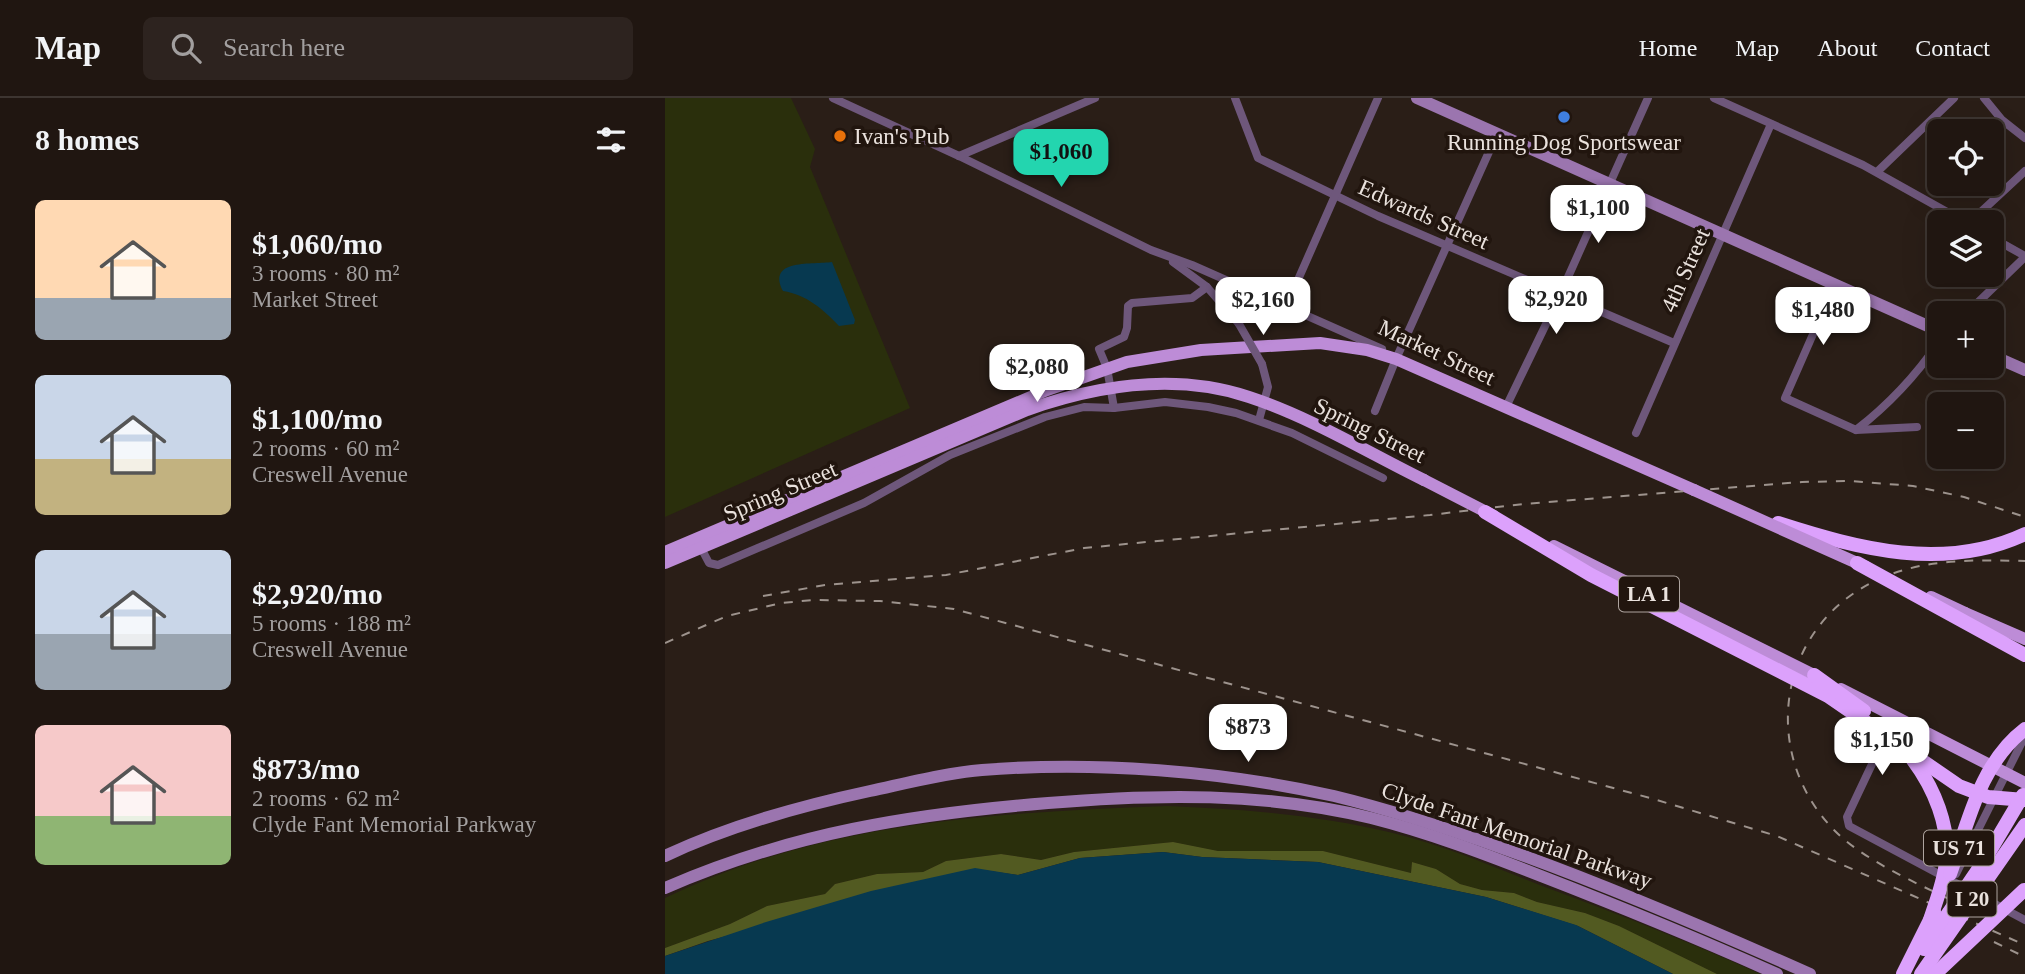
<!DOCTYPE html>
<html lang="en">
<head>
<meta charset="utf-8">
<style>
  body { margin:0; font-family:"Times New Roman",serif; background:#2d231f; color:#f1f3f6; height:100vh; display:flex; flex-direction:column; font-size:26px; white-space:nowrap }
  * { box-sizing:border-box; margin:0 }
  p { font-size:23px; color:#a29f9f }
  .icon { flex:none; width:38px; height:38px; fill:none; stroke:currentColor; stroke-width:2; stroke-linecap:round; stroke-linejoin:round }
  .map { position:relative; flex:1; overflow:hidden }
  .panel { display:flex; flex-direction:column; background:#201611; width:665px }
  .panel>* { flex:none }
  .tools { position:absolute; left:1262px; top:21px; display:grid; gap:14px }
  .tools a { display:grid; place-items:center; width:77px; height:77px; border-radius:10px; background:#201611; box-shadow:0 7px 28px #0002,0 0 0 2px #3d3531; font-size:35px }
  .price { position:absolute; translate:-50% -60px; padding:0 16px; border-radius:14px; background:#fff; color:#222; font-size:23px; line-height:46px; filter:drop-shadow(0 2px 4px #0008) }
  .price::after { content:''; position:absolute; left:50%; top:42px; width:21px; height:16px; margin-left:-10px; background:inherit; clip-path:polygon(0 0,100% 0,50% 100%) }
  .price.selected { background:#23d5af; color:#111 }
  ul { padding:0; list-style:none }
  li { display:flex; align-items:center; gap:21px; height:175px; padding:0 35px }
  li span { display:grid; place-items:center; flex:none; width:196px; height:140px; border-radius:10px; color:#555 }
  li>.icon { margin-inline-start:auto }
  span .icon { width:84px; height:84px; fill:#fffc; stroke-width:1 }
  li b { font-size:30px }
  h2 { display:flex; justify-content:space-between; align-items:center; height:84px; padding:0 35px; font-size:30px }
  header { display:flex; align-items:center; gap:42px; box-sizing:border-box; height:98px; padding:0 35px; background:#201611; border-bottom:2px solid #3d3531 }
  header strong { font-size:33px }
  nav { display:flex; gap:38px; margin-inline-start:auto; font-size:24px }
  .search { width:490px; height:63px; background:#2d231f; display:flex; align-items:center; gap:18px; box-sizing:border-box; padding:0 24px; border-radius:10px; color:#a29f9f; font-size:26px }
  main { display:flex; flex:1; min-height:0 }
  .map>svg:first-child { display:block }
  .green { fill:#2a2f0c }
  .forest { fill:#525a21 }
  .water { fill:#073950 }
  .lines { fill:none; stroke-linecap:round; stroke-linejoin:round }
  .street { stroke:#6e577b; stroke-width:8 }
  .secondary { stroke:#9b75af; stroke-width:12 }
  .primary { stroke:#bd8cd7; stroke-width:12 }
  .highway { stroke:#dca1fc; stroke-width:14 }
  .rail { stroke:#9d938d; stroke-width:2; stroke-dasharray:9 9; stroke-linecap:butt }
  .street-bridge { stroke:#6e577b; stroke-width:8 }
  .primary-bridge { stroke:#bd8cd7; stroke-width:12 }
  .highway-bridge { stroke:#dca1fc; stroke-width:14 }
  .shop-dot { fill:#3f7fe0; stroke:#21150e; stroke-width:2.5 }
  .food-dot { fill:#e8710a; stroke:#21150e; stroke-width:2.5 }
  .labels { text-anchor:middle; stroke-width:7; stroke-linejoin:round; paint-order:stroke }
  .shield { fill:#21150e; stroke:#aea49f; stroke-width:2 }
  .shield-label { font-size:21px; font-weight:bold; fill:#eae2dd }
  .poi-label { font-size:23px; fill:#eae2dd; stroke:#21150e; text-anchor:start }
  .street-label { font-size:23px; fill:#eae2dd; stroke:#21150e }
</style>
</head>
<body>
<header>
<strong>Map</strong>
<div class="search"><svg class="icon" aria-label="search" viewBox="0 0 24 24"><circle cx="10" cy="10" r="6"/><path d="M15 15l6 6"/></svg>Search here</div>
<nav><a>Home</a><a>Map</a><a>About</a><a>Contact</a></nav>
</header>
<main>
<section class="panel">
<h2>8 homes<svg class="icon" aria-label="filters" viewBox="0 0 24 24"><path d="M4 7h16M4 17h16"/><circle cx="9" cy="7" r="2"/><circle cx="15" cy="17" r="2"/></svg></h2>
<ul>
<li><span style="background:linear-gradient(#ffd9b3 70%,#9aa5b1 0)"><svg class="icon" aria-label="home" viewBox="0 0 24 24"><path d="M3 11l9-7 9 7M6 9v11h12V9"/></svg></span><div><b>$1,060/mo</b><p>3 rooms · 80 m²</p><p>Market Street</p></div></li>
<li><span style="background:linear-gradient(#c9d6e8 60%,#c2b280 0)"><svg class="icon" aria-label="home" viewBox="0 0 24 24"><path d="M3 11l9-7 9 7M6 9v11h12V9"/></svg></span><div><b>$1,100/mo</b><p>2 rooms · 60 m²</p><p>Creswell Avenue</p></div></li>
<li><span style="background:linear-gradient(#c9d6e8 60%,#9aa5b1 0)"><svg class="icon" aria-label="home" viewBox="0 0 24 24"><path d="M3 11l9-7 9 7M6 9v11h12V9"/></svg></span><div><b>$2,920/mo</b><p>5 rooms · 188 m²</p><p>Creswell Avenue</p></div></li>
<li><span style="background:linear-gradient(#f6c9c9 65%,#8fb573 0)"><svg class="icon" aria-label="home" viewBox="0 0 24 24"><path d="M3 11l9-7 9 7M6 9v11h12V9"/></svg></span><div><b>$873/mo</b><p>2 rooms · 62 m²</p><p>Clyde Fant Memorial Parkway</p></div></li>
</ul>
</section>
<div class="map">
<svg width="1360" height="876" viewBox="0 0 1360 876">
  <rect width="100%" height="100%" fill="#2a1e17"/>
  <g class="green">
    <polygon points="0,0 126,0 150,51 145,69 245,310 0,419"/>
    <path d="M502 708C578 711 653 717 728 735 783 748 835 772 888 792 958 818 1027 845 1095 876H1052L954 828 920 815 872 804 849 795 817 792 795 786 771 771 747 764 746 775 658 753H553L508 744 409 754 376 762 336 756 281 763 258 774 212 776 170 786 160 796 102 808 65 826 0 850V800C159 723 328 715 502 708Z"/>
  </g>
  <polygon class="forest" points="508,744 553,753 658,753 746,775 747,764 771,771 795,786 817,792 849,795 872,804 920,815 954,828 1052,876 1008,876 913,828 821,799 653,764 537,759 498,754 415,760 353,777 310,771 43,843 0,858 0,850 65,826 102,808 160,796 170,786 212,776 258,774 281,763 336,756 376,762 409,754"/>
  <g class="water">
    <path d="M167 164 190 222 189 226 174 228C158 211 142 197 118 193 101 160 149 167 167 164Z"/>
    <polygon points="498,754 537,759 653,764 821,799 911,827 1008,876 0,876 0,858 101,824 206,793 310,770 353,777 415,760"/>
  </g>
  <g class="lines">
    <g class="street">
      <polyline points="168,0 294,58 486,152 527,167 717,251"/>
      <polyline points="570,0 593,60 713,118 1009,245"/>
      <polyline points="1049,0 1198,67 1300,124"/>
      <polyline points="1319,0 1337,22 1360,40"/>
      <polyline points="294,58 430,0"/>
      <polyline points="1212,74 1289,0"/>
      <polyline points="1305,124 1360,73"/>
      <polyline points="1326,139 1360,158"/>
      <polyline points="508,164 542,189 574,226"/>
      <polyline points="1170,186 1120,300 1191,332 1252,329"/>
      <polyline points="621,209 713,0"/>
      <polyline points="1302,215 1360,159"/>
      <polyline points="568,216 567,207 575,188"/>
      <polyline points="841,309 895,197 983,0"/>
      <polyline points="449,310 442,270 434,251 459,239 462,230 463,208 467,205 527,200 542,189"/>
      <polyline points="710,313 731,261 832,36"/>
      <polyline points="594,322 603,289 597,266"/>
      <path d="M1191 332C1222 308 1252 276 1274 244"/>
      <polyline points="971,335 1106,26"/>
      <polyline points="34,446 44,465 53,467 199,405 285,357 380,319 419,309 449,310 500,304 543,309 571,315 627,335 718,380"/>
      <polyline points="1226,626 1182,719 1184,728 1360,822"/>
      <polyline points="1291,776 1360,638"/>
    </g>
    <g class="secondary">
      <polyline points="752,0 1274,233"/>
      <polyline points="1326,257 1360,272"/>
      <path d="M0 758C65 727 135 708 205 693 242 685 280 675 317 672 431 663 557 673 669 698 727 712 784 731 840 751 944 788 1044 831 1145 876"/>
      <path d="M0 790C126 735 247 716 383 705 491 696 600 694 706 720 765 735 820 756 876 778 956 809 1034 841 1112 876"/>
    </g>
    <g class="primary">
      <polyline points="0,454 382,292 462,264 536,252 655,245 702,252 731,261 1029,392"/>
      <path d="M0 465 362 312C433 287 512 275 584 299 645 319 702 354 759 382"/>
      <polyline points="1300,515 1360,541"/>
      <polyline points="1176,591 1360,685"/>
    </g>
    <path class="highway" d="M1113 425C1194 451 1279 474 1360 436"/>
    <g class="rail">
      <polyline points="98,498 160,487 281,477 419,450 765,417 858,406 1137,384 1185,383 1248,388 1299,399 1360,419"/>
      <polyline points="0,545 62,518 116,505 148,502 215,503 289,511 985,700 1112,738 1360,847"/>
      <path d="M1316 817C1271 793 1205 768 1170 733 1091 653 1114 522 1219 479 1264 460 1313 462 1360 463"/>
      <polyline points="1329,844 1360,859"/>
    </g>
    <polyline class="street-bridge" points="574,226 597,266"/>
    <g class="primary-bridge">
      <polyline points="759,382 829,418"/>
      <polyline points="1029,392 1201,469"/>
      <polyline points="889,448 1149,577"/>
      <polyline points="1266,499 1300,515"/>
    </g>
    <g class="highway-bridge">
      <polyline points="820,414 926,477 1163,598 1294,688 1323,699 1360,702"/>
      <polyline points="1192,465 1360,557"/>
      <polyline points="1149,577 1199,613"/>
      <path d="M1248 662C1269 690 1285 728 1281 764 1279 784 1271 803 1265 822"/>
      <path d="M1285 776C1303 725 1315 665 1360 631"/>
      <polyline points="1259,851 1319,763 1358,697"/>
      <polyline points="1238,876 1269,814"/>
      <polyline points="1256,876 1360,727"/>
      <polyline points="1270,876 1359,792"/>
    </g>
  </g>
  <circle class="shop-dot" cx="899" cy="19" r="7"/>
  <circle class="food-dot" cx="175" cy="38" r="7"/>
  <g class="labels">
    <g class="shield">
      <rect x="954" y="478.5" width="60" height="35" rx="5"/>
      <rect x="1259" y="732.5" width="70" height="35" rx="5"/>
      <rect x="1282.5" y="783.5" width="49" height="35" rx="5"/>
    </g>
    <g class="shield-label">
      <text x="984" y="503">LA 1</text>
      <text x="1294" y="757">US 71</text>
      <text x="1307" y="808">I 20</text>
    </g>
    <g class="poi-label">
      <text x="189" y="46">Ivan's Pub</text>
      <text x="899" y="52" text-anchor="middle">Running Dog Sportswear</text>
    </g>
    <g class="street-label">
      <text transform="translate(759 116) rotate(24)" y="8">Edwards Street</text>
      <text transform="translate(1020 172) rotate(-66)" y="8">4th Street</text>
      <text transform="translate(772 254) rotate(25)" y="8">Market Street</text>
      <text transform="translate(705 332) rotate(26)" y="8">Spring Street</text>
      <text transform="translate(115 393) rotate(-23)" y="8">Spring Street</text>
      <text transform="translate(852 737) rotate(19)" y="8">Clyde Fant Memorial Parkway</text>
    </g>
  </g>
</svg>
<div class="tools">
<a><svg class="icon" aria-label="locate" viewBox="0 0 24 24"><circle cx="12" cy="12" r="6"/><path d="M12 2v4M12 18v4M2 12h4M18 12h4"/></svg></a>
<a><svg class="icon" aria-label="layers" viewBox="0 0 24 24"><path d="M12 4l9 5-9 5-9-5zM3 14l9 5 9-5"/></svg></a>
<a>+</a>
<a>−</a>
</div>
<b class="price selected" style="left:396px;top:91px">$1,060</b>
<b class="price" style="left:933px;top:147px">$1,100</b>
<b class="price" style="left:891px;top:238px">$2,920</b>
<b class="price" style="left:598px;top:239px">$2,160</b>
<b class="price" style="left:1158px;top:249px">$1,480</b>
<b class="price" style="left:372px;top:306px">$2,080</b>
<b class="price" style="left:583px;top:666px">$873</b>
<b class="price" style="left:1217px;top:679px">$1,150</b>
</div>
</main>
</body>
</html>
